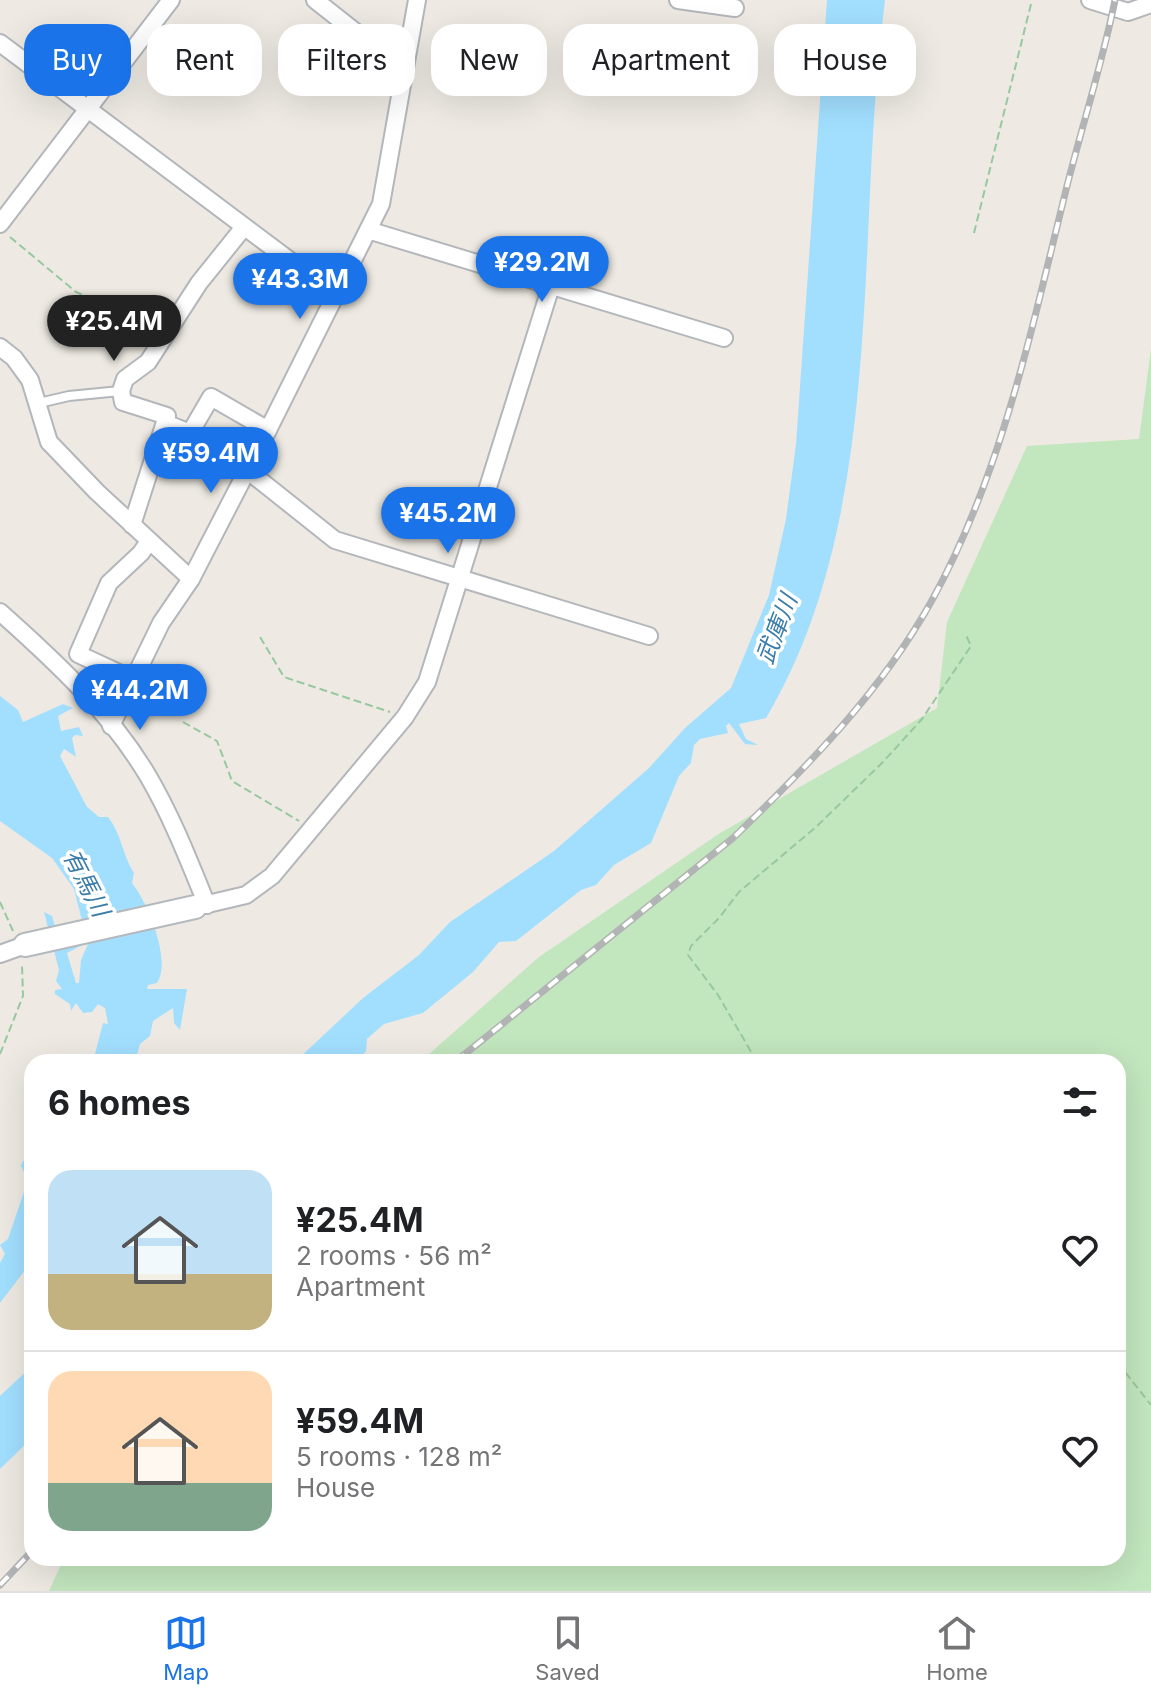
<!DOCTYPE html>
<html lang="en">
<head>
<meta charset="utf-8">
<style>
  body { margin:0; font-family:Inter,"Noto Sans JP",sans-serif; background:#f2f2f2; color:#202124; height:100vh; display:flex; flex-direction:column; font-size:30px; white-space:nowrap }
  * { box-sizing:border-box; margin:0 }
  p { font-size:26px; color:#757577 }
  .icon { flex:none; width:44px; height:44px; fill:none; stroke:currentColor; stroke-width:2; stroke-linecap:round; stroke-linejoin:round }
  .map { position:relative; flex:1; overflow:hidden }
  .drawer { position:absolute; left:24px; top:1054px; width:1102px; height:512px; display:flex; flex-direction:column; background:#fff; border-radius:24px; box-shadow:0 8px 32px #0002 }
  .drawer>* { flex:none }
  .banner { position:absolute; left:24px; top:24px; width:1104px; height:72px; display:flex; gap:16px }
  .price { position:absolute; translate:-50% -68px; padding:0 18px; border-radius:28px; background:#1a73e8; color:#fff; font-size:26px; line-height:52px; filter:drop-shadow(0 2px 4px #0008) }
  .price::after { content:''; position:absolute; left:50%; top:48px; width:24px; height:18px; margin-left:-12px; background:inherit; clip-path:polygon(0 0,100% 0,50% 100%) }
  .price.selected { background:#222; color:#fff }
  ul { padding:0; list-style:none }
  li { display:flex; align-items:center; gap:24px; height:200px; padding:0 24px }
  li+li { border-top:2px solid #e0e0e0 }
  li span { display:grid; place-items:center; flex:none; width:224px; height:160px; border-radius:24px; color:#555 }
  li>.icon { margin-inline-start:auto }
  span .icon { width:96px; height:96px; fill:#fffc; stroke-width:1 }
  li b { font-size:34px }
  h2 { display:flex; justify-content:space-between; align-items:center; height:96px; padding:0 24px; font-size:34px }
  .tag { padding:0 28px; border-radius:24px; background:#fff; box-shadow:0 8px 32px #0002; font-size:28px; line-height:72px }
  .tag.selected { background:#1a73e8; color:#fff }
  .tab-bar { display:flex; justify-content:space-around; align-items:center; height:112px; border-top:2px solid #e0e0e0; background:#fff; font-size:22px; color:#757577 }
  .tab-bar a { display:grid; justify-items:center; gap:4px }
  .tab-bar .selected { color:#1a73e8 }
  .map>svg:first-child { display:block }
  .green { fill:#c2e6be }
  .water { fill:#a2dfff }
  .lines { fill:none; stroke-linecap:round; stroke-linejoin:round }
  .lane-casing { stroke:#b3b6ba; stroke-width:12 }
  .street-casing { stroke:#b3b6ba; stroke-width:20 }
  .secondary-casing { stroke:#b4b9bd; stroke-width:26 }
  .path { stroke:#97c8a0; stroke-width:2; stroke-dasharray:8 4; stroke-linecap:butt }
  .lane { stroke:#fff; stroke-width:8 }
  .street { stroke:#fff; stroke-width:16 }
  .secondary { stroke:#fff; stroke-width:22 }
  .rail-casing { stroke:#b2b3b4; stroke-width:7 }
  .rail { stroke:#fff; stroke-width:4; stroke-dasharray:12; stroke-linecap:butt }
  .labels { text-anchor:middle; stroke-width:7; stroke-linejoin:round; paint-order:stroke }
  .water-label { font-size:24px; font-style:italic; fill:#3a7caa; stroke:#fff }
</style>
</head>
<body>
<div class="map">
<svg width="1151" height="1591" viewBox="0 0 1151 1591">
  <rect width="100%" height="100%" fill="#eeeae3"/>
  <polygon class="green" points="1151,349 1151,1591 49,1591 64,1558 1118,1558 1118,1062 420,1062 539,957 720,833 937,708 947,622 1027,446 1139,439"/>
  <g class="water">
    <path d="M827 0H885C854 231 889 512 766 718L739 724 746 739 758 745 745 744 729 723 726 726 728 733 700 739 694 745 691 763 679 776 651 843 614 865 596 885 581 890 516 941 499 942 473 972 423 1013 384 1024 367 1039 366 1051 357 1062H295L363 998 419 955 450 922 554 851 649 768 685 728 731 688 769 595 786 519 796 444Z"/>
    <path d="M0 696 18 710 23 722 63 704 73 708 58 716 61 731 79 727 83 736 75 735 72 738 76 757 64 749 60 756 87 807 99 817H108C122 835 122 854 134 873L132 883C148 903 172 961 157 983L148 985 147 989H187L180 1030 174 1023 173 1008 153 1021 150 1036 140 1044 135 1062H93L103 1023 108 1024 105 1008 98 1004 92 1012 83 1013 76 1003 71 1011 70 1004 55 994V990L62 989 56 981 59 970 44 912 52 916 55 927 76 946 82 945 67 953 76 983H79L81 960 88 944 74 889 52 858 0 821Z"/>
    <polygon points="23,1161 32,1162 32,1261 0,1303 0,1263 5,1254 0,1245 8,1239 28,1180 21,1166"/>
    <polygon points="32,1366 32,1438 0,1469 0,1396"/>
  </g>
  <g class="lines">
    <g class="lane-casing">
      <polyline id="lane" points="39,403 69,396 120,391"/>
    </g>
    <g class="street-casing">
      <g id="street">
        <polyline points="315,0 405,71"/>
        <polyline points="678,0 735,8"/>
        <polyline points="1090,0 1128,12 1151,4"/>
        <polyline points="0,43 337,296"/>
        <polyline points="0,224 171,0"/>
        <polyline points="371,231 724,338"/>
        <polyline points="0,347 14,358 30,380 49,442 97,492 191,579"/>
        <polyline points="165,423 190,433 211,397 268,430"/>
        <polyline points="247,470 335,540 649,636"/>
        <polyline points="132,525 167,416 123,402 121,391 125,379 148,362 199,283 244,227"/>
        <path d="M0 612C55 661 110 712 148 776 172 817 189 861 207 905"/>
        <polyline points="134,680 78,654 109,583 141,553 149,541"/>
        <polyline points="111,726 161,623 191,579 268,430 381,204 417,0"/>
        <polyline points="195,907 246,895 272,876 405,717 427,682 551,286"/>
        <polyline points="0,954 25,945"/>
      </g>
    </g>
    <g class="secondary-casing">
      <polyline id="secondary" points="25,945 195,907"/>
    </g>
    <g class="path">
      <polyline points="974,233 1032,0"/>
      <polyline points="10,237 76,292 154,324"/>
      <polyline points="260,637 284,677 390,712"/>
      <polyline points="183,722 217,741 232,781 299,821"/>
      <polyline points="0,902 13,931"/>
      <polyline points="0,1054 23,996 22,964"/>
      <polyline points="757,1062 718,995 688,955 691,946 719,918 739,892 816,827 883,762 922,719 971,646 965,633"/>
      <polyline points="1118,1363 1151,1405"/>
    </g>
    <use href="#lane" class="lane"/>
    <use href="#street" class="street"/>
    <use href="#secondary" class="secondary"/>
    <g class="rail-casing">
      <g id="rail">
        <path d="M455 1062 733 838C806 768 881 692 931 602 1001 476 1031 332 1065 194 1081 129 1102 65 1115 0"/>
        <polyline points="0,1585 32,1551"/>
      </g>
    </g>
    <use href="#rail" class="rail"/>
  </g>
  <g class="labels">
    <g class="water-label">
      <text transform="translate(777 629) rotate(-69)" y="8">武庫川</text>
      <text transform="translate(86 883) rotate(63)" y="8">有馬川</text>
    </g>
  </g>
</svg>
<b class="price" style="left:542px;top:304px">¥29.2M</b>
<b class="price" style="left:300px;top:321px">¥43.3M</b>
<b class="price selected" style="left:114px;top:363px">¥25.4M</b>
<b class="price" style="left:211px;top:495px">¥59.4M</b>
<b class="price" style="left:448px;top:555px">¥45.2M</b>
<b class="price" style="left:140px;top:732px">¥44.2M</b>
<div class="banner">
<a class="tag selected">Buy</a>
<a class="tag">Rent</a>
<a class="tag">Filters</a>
<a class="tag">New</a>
<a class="tag">Apartment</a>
<a class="tag">House</a>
</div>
<section class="drawer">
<h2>6 homes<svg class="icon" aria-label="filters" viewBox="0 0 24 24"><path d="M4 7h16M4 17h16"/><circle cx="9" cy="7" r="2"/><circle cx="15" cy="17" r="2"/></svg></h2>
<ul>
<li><span style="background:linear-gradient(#bfe0f5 65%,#c2b280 0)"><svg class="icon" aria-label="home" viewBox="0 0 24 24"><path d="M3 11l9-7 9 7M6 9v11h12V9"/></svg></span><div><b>¥25.4M</b><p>2 rooms · 56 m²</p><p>Apartment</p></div><svg class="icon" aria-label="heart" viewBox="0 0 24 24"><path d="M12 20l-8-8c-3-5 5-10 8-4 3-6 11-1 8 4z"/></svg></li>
<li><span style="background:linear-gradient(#ffd9b3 70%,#7fa58c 0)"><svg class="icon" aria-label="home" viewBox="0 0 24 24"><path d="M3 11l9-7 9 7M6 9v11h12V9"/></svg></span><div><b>¥59.4M</b><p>5 rooms · 128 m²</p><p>House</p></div><svg class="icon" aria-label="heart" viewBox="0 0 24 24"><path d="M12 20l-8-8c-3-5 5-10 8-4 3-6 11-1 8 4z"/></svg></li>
</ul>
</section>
</div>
<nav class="tab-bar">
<a class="selected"><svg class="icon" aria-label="map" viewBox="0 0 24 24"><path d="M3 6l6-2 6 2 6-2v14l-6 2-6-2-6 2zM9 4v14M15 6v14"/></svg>Map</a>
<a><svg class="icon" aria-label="saved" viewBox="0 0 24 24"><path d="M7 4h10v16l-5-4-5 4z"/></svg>Saved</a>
<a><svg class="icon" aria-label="home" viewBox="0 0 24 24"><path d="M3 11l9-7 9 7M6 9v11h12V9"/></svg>Home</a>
</nav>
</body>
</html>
